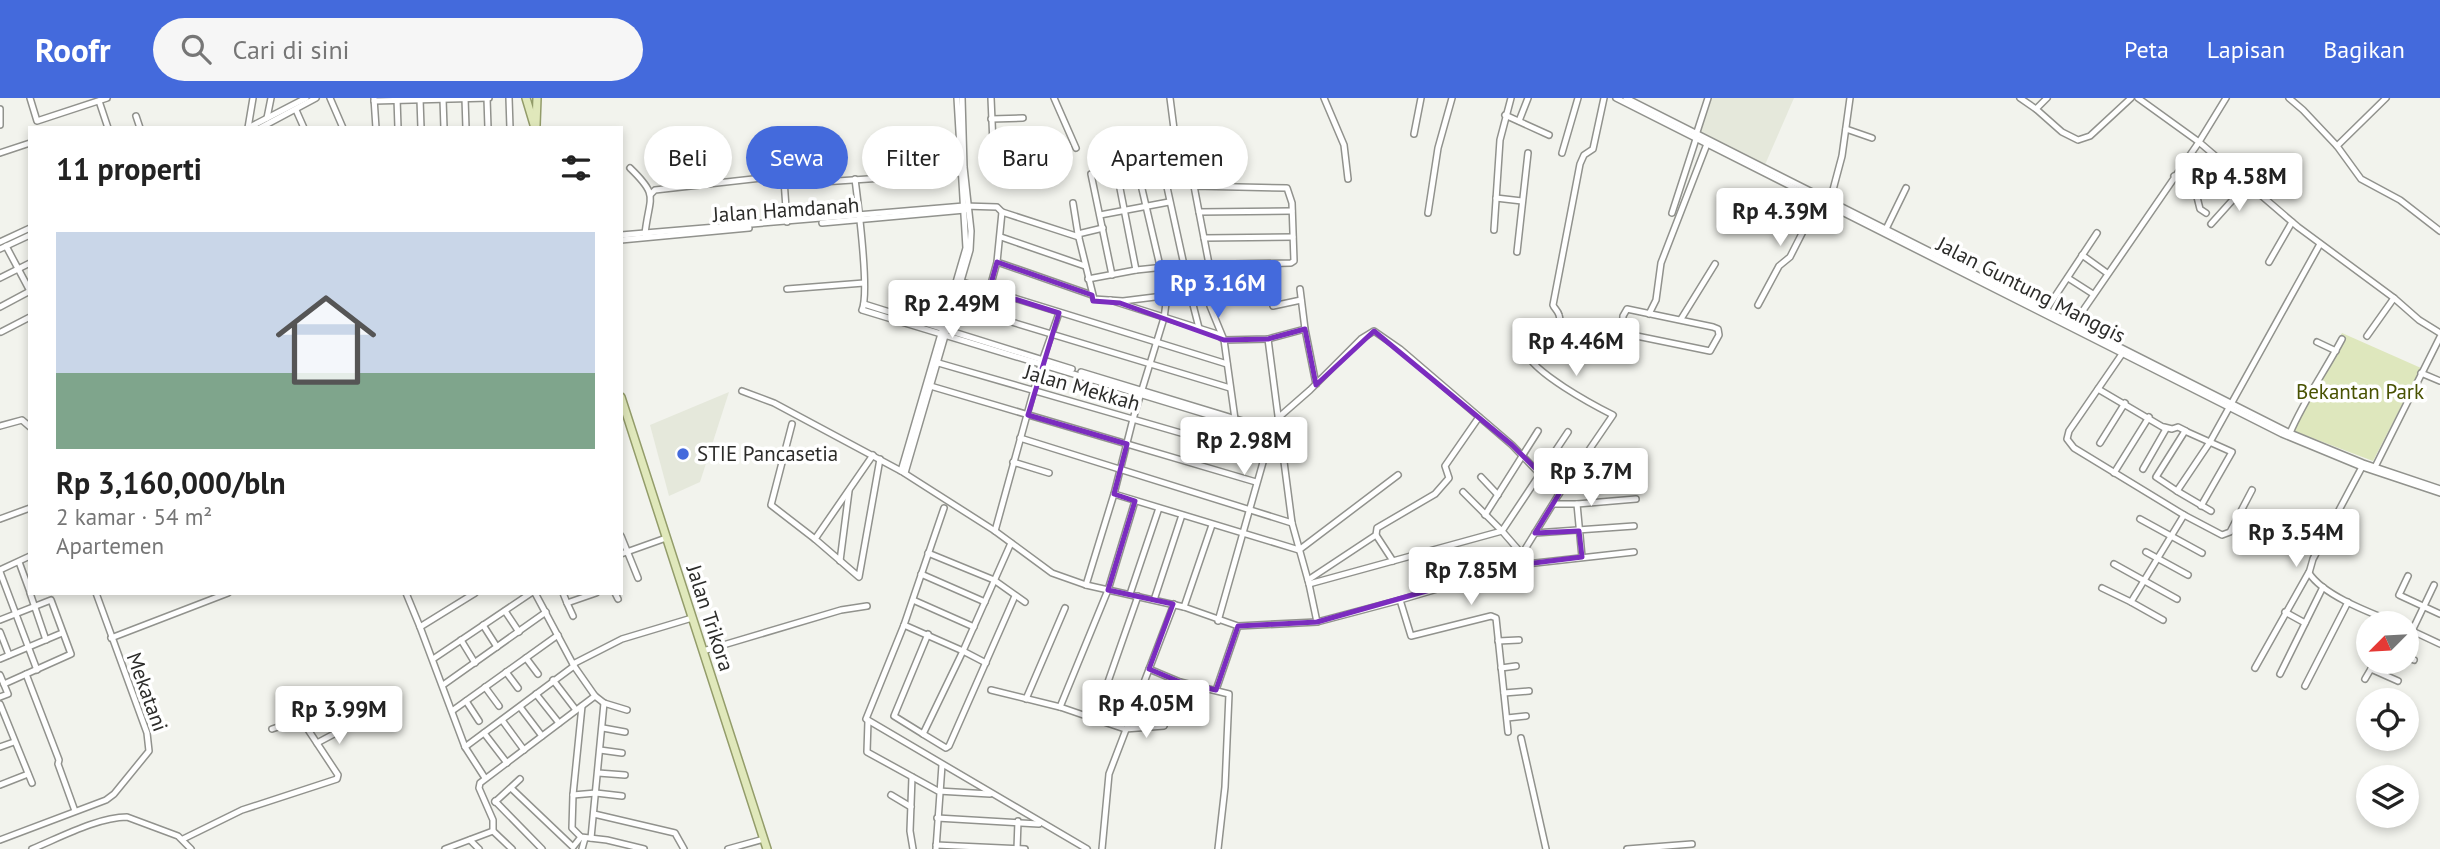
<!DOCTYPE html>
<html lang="id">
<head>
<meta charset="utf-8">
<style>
  body { margin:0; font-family:"PT Sans",sans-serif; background:#f6f6f6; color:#222; height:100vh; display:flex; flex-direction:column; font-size:26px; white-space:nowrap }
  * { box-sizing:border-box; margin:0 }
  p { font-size:23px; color:#767676 }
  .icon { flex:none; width:38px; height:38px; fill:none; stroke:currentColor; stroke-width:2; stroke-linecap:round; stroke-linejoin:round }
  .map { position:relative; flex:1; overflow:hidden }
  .panel { position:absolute; left:28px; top:28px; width:595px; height:469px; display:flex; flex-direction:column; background:#fff; border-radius:0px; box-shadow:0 4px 10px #0003 }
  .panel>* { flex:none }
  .banner { position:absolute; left:644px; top:28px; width:665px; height:63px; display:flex; gap:14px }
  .needle { width:46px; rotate:246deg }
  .tools { position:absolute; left:2356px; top:513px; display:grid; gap:14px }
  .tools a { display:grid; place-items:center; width:63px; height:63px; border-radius:50%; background:#fff; box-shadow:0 4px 10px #0003; font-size:35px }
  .price { position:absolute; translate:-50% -60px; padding:0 16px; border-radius:7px; background:#fff; color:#222; font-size:23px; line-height:46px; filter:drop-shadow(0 2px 4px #0008) }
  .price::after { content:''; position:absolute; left:50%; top:42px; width:21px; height:16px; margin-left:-10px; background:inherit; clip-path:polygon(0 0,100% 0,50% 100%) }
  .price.selected { background:#446adc; color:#fff }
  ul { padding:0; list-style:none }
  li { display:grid; align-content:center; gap:14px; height:371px; padding:0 28px }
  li+li { border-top:2px solid #e0e0e0 }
  li span { display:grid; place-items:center; height:217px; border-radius:0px; color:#555 }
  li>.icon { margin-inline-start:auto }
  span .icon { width:126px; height:126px; fill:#fffc; stroke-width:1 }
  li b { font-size:30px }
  h2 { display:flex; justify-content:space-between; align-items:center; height:84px; padding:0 28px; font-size:30px }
  .pill { padding:0 24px; border-radius:32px; background:#fff; box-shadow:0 4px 10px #0003; font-size:24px; line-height:63px }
  .pill.selected { background:#446adc; color:#fff }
  header { display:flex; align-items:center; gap:42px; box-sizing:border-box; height:98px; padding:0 35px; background:#446adc; color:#fff }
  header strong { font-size:33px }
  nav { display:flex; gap:38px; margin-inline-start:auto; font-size:24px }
  .search { width:490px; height:63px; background:#f6f6f6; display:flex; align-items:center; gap:18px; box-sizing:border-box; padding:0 24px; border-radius:38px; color:#767676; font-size:26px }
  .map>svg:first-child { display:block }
  .built { fill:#e5e8db }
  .green { fill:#dee7bd }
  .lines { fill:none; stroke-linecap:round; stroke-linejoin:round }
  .minor-casing { stroke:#91928d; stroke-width:8 }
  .major-casing { stroke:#939c6a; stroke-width:10 }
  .minor { stroke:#fff; stroke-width:5 }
  .major { stroke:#e0e8bb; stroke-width:7 }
  .marked { fill:none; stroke:#7b2cbf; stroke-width:5; stroke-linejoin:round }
  .poi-dot { fill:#446adc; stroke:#fff; stroke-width:2.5 }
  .labels { text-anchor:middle; stroke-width:7; stroke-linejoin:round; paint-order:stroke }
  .street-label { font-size:21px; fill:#2c2c2a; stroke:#fff }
  .park-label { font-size:21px; fill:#495202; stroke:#fff }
  .poi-label { font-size:21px; fill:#2c2c2a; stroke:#fff; text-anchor:start }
</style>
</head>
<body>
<header>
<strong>Roofr</strong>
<div class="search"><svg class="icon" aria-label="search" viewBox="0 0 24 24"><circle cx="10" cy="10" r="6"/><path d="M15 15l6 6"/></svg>Cari di sini</div>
<nav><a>Peta</a><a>Lapisan</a><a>Bagikan</a></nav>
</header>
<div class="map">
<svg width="2440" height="751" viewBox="0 0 2440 751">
  <rect width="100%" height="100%" fill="#f2f3ed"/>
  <g class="built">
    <polygon points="1711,0 1794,0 1764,69 1698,35"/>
    <polygon points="729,294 700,384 669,398 650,327"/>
  </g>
  <polygon class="green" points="2342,235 2421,270 2373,363 2294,333"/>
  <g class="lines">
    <g class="minor-casing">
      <g id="minor">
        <polyline points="30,0 37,23 107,0"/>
        <polyline points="330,0 343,30"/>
        <polyline points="374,0 376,30"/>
        <polyline points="397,0 398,30"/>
        <polyline points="465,0 466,30"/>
        <polyline points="487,0 488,30"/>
        <polyline points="509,0 510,30"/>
        <polyline points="991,0 993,46 1021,46"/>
        <polyline points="1054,0 1076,50"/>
        <polyline points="1170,0 1174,31"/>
        <polyline points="1324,0 1344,47 1348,81"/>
        <polyline points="1616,0 2282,336 2362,369 2440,395"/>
        <polyline points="1626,0 2290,335 2363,365 2440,391"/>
        <polyline points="2020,0 2036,11"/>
        <polyline points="2047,0 2036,11 2062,34 2078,42 2090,38 2131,0"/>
        <polyline points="2138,0 2199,44 2298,129 2394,200 2419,222 2440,235"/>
        <polyline points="2289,0 2303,12 2337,48 2361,81 2400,102 2440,133"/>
        <polyline points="420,1 421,30"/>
        <polyline points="443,1 444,30"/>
        <polyline points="99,3 108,30"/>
        <polyline points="374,3 489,0"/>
        <polyline points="0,11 0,27"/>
        <polyline points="296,12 304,30"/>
        <polyline points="1505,17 1549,37"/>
        <polyline points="136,18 140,30"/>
        <polyline points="267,20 271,0"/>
        <polyline points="991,21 1023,20"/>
        <polyline points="1519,23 1528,0"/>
        <polyline points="248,30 306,0"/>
        <polyline points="248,30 253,0"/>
        <polyline points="260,30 316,0"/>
        <polyline points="1846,31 1872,40"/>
        <polyline points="1414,36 1421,0"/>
        <polyline points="1696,37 1708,0"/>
        <polyline points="2337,48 2386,0"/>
        <polyline points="0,55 30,45"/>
        <polyline points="1562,55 1578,0"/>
        <polyline points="1160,57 1184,167"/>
        <path d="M630 70C660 99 649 98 645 136"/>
        <polyline points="1116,70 1136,172"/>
        <polyline points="1091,76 1112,177"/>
        <polyline points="2174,78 2197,99 2200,111 2206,115"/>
        <path d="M855 81C858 105 870 194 862 212L1271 336"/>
        <polyline points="822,84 960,75"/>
        <polyline points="651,96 655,92 780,78 784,82 787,124"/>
        <polyline points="1496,100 1522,103"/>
        <polyline points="1830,103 1842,58 1850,0"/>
        <polyline points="1073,105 1078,136"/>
        <polyline points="1002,114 1079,139"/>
        <polyline points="1199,114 1292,113"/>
        <polyline points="1428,115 1438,50 1452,0"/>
        <polyline points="1672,115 1696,41"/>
        <polyline points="1100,117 1169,104"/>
        <polyline points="1759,120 1776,129 1781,129 1801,93"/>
        <polyline points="822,125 965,112"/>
        <polyline points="2211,126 2247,86"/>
        <polyline points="1103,130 1078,136 1094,201 1123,203 1203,193"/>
        <polyline points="1886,131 1906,90"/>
        <polyline points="1494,132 1500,42 1511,0"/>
        <polyline points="621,137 964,108 997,109 1002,114 997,164 1092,197"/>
        <polyline points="1001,139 1085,168"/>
        <polyline points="1204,140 1293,139"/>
        <polyline points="621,142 749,130"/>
        <polyline points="0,144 30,130"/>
        <polyline points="6,148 30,193"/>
        <polyline points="0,151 30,137"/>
        <polyline points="1517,154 1528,55"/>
        <polyline points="2082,157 2107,175"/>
        <polyline points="2269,164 2292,124"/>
        <polyline points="0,180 30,165"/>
        <polyline points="2068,180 2093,196"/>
        <polyline points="1088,181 1136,172 1184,167 1291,165 1294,163 1292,105 1287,90 1194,88 1209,166"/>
        <polyline points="959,183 1227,266"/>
        <polyline points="787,191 864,185"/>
        <polyline points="989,193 997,164"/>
        <polyline points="1190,195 1199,230"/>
        <polyline points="1110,202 1217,236 1224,242 1235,321"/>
        <polyline points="864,206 1072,271"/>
        <polyline points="952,206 1230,290"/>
        <polyline points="1758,207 1779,168 1790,159 1819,102"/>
        <polyline points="1210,208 1224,242 1268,241 1305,231 1300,191"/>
        <polyline points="1273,208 1301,202"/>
        <polyline points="0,209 30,193"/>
        <polygon points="1627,211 1713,229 1718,231 1719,237 1710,253 1622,235 1623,218"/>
        <polyline points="2046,212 2097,135"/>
        <polyline points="1649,216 1656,202 1661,165 1707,46"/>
        <polyline points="1681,221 1715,166"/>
        <polyline points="2073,227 2199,44 2226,0"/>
        <polyline points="1305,231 1316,286"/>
        <polyline points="1,234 30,219"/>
        <polyline points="2367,238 2394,200"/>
        <polyline points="2317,244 2336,253"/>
        <polyline points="2122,256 2069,333 2067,341 2074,350 2184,417 2222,437 2230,434 2252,392"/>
        <polyline points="935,264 1264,359"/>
        <polyline points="1081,274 1272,332"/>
        <polyline points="2421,275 2440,283"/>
        <polyline points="927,287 1256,384"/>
        <polyline points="2098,291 2166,331 2143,371"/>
        <polyline points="742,293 774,305 901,373 995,433 1052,475 1086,487 1184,509 1238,528 1216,592"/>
        <polyline points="792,326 771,407 815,441"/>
        <polyline points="0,328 22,322 30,329"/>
        <polyline points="2164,329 2172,331 2178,329 2186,333"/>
        <path d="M2290 335C2304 302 2325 273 2342 241"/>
        <polyline points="1020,340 1292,425"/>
        <polyline points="2100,345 2125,305"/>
        <polyline points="873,357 815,441 859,479 880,361"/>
        <polyline points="1013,364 1049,375"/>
        <path d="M2362 369 2313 461 2309 475C2324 498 2371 515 2396 525"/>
        <polyline points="2374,371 2440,239"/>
        <polyline points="901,373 966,150 957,0"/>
        <polyline points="905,375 970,152 971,133 964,69 962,0"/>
        <polyline points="2114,375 2149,319"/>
        <polyline points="1481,379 1498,397"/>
        <polyline points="2177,393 2156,379 2185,333 2232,354 2201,408"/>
        <polyline points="1463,394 1502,433 1568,334"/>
        <polyline points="1114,396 1299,452 1398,377"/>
        <path d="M1559 396 1613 317C1593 307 1532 274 1526 254 1536 245 1565 235 1559 217 1558 213 1554 210 1553 207L1580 66 1584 57 1593 51 1604 0"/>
        <polyline points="1554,406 1577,406 1582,459"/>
        <polyline points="1577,406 1636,401"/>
        <polyline points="944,410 904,527 866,621 1087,751"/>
        <polyline points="2211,413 2177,393 2210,344 2320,146"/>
        <polyline points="1485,417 1538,333"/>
        <polyline points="0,421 30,410"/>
        <polyline points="2140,421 2202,455"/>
        <polyline points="995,433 1041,266 1059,215"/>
        <polyline points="1535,435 1634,428"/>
        <polyline points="1376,437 1393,463"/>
        <polyline points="621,438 638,480"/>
        <polyline points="2146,454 2188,477"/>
        <polyline points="928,455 994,482 1025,504"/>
        <polyline points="621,456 666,440"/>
        <polyline points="840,463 849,393"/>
        <polyline points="19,464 30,494"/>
        <polyline points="2114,466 2177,501"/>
        <polyline points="0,472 30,458"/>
        <polyline points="0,474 37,572"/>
        <polyline points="921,476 985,504"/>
        <polyline points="2408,478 2399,497 2440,516"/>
        <polyline points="1308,482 1376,437 1377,430 1435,396 1449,380 1445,368 1479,319"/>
        <polyline points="1309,486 1502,433 1522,456 1518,467"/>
        <polyline points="1086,487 1114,396 1133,321 1164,220 1167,198 1135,61"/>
        <polyline points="2102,490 2131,504"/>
        <polyline points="30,495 46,542"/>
        <polyline points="406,495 420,529 465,649 485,680"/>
        <polyline points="535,495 574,568 595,598 604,605 627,612"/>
        <polyline points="563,495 567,505 596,495"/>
        <polyline points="615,495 618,501"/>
        <polyline points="1130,496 1159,410"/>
        <polyline points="913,502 974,529"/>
        <polyline points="1154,502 1182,417"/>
        <polyline points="1400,502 1411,538 1491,518 1496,520 1508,634"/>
        <polyline points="567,505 573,518"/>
        <polyline points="1184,509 1212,427"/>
        <polyline points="505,513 519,534"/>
        <polyline points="2285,514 2305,525"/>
        <polyline points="0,522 51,502 71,556 4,586"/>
        <polyline points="2163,522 2131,504 2184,417"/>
        <polyline points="1218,523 1271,336 1278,320 1310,292 1361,241 1374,233 1400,251 1512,347 1559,396 1522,456"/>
        <polyline points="1317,524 1400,502 1518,467 1634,454"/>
        <polyline points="483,527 497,549"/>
        <polyline points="904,527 963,553 1011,445"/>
        <polyline points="1238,528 1317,524 1309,486 1292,425 1268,241"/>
        <polyline points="420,529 475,495"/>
        <polyline points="2406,530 2440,546"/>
        <polyline points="2412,533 2434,487"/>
        <polyline points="0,534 9,557"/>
        <polyline points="928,536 894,618 923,636 963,553 986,565"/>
        <polyline points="111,540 228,495"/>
        <polyline points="461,542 475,565"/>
        <polyline points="1498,543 1519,542"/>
        <polyline points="703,553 841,512 867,508"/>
        <polyline points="2406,559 2414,562"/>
        <polyline points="526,560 538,576"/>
        <polyline points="0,561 62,535"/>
        <polyline points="433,561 531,495"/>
        <polyline points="573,566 622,541 692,520"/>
        <polyline points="1501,570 1516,568"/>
        <polyline points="2255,570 2309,474"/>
        <polyline points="1149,571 1180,584 1229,596 1225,689 1218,751"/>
        <polyline points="2371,571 2398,583"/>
        <polyline points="506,574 518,590"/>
        <polyline points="26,576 59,662 58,666 75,713"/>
        <polyline points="2280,576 2323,489"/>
        <polyline points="0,577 8,596 0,599"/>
        <polyline points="2365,581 2375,564"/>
        <polyline points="553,582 576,612"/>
        <polyline points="443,587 546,514"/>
        <polyline points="2305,588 2348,504"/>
        <polyline points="485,589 499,608"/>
        <polyline points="991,592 1060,609 1095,621 1138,498"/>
        <polyline points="1504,595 1529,593"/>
        <polyline points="536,596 559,625"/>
        <polyline points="1026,601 1065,510"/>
        <polyline points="466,603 479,623"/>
        <polyline points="0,606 32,685"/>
        <polyline points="582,608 573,697 572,730 581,739 607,742 644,751"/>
        <polyline points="520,609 542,638"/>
        <polyline points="1060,609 1108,492 1135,403"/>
        <polyline points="452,613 558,537"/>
        <polyline points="1507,620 1526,618"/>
        <polyline points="1095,621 1125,631 1164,628 1180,584"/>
        <polyline points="502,622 524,652"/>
        <polyline points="868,623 867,654 938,693 990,696"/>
        <polyline points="603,630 625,634"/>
        <polyline points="484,635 507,665"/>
        <polyline points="923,636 946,650 949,648 1015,498"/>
        <polyline points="1521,640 1546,751"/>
        <polyline points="317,645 349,628"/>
        <polyline points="0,649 14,644"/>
        <polyline points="465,649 574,568"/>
        <polyline points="600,652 622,655"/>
        <polyline points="598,675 625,677"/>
        <polyline points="912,679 910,733 913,751"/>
        <polyline points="0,687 28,676"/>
        <polyline points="511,690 573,749 581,739"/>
        <polyline points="573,697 596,695 622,698"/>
        <polyline points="891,697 911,709"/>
        <polyline points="495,703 542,751"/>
        <polyline points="495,704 520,681"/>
        <polyline points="594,716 675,735 684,751"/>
        <polyline points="937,720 1039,726"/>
        <polyline points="493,733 512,751"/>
        <polyline points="591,740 604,605"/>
        <polyline points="183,741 242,712 337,681 338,677 303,624 296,623 272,631"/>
        <polyline points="0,742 106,702 114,696 149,653 147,635 96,495"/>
        <polyline points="470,742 479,751"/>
        <polyline points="936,747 1025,751"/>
        <path d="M32 751C59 740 98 719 127 719L178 738 191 751"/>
        <polyline points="445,751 493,733 493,722 479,690 480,685 595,598"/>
        <polyline points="582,751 585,740"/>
        <polyline points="728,751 764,741"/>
        <polyline points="936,751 942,667"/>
        <polyline points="1017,751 1018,723"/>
        <polyline points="1102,751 1109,676 1174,506"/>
        <polyline points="1627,751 1692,746"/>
      </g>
    </g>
    <g class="major-casing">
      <g id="major">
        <polyline points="526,0 535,30"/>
        <polyline points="536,27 537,0"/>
        <polyline points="621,299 767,751"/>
      </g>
    </g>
    <use href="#minor" class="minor"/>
    <use href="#major" class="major"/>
  </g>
  <path class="marked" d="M997 164 1092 197 1093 203 1120 205 1224 242 1268 241 1305 231 1316 287 1374 233 1512 347 1548 383 1559 396 1535 435 1579 433 1582 459 1518 467 1317 524 1238 528 1216 592 1180 584 1149 571 1173 506 1108 492 1135 403 1114 396 1127 346 1028 317 1059 215 989 193Z"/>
  <circle class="poi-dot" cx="683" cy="356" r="7"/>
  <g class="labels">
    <g class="street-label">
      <text transform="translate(786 112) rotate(-4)" y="7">Jalan Hamdanah</text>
      <text transform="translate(2031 192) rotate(27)" y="7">Jalan Guntung Manggis</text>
      <text transform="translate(1082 290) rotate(16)" y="7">Jalan Mekkah</text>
      <text transform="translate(710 520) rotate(72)" y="7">Jalan Trikora</text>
      <text transform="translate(147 594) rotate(70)" y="7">Mekatani</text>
    </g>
    <g class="park-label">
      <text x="2360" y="301">Bekantan Park</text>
    </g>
    <g class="poi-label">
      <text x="697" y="363">STIE Pancasetia</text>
    </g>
  </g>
</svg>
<div class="tools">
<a><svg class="needle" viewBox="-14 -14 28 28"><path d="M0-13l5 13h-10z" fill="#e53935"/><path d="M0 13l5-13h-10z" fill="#767676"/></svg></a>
<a><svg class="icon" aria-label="locate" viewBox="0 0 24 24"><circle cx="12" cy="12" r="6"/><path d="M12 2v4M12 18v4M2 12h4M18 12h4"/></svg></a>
<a><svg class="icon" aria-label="layers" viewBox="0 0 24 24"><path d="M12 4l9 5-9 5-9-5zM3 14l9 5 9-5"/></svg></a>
</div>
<b class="price" style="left:2239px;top:115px">Rp 4.58M</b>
<b class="price" style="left:1780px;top:150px">Rp 4.39M</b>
<b class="price selected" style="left:1218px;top:222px">Rp 3.16M</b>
<b class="price" style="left:952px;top:242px">Rp 2.49M</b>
<b class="price" style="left:1576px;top:280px">Rp 4.46M</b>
<b class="price" style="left:1244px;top:379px">Rp 2.98M</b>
<b class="price" style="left:1591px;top:410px">Rp 3.7M</b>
<b class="price" style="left:2296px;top:471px">Rp 3.54M</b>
<b class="price" style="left:1471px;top:509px">Rp 7.85M</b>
<b class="price" style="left:1146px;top:642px">Rp 4.05M</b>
<b class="price" style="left:339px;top:648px">Rp 3.99M</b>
<div class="banner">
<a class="pill">Beli</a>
<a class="pill selected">Sewa</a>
<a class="pill">Filter</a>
<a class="pill">Baru</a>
<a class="pill">Apartemen</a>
</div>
<section class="panel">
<h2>11 properti<svg class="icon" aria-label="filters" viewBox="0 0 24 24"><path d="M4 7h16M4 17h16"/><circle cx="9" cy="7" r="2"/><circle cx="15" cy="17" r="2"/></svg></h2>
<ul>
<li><span style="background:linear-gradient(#c9d6e8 65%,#7fa58c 0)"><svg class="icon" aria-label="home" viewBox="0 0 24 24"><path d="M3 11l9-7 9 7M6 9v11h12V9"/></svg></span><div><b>Rp 3,160,000/bln</b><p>2 kamar · 54 m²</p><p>Apartemen</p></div></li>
</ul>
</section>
</div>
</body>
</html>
